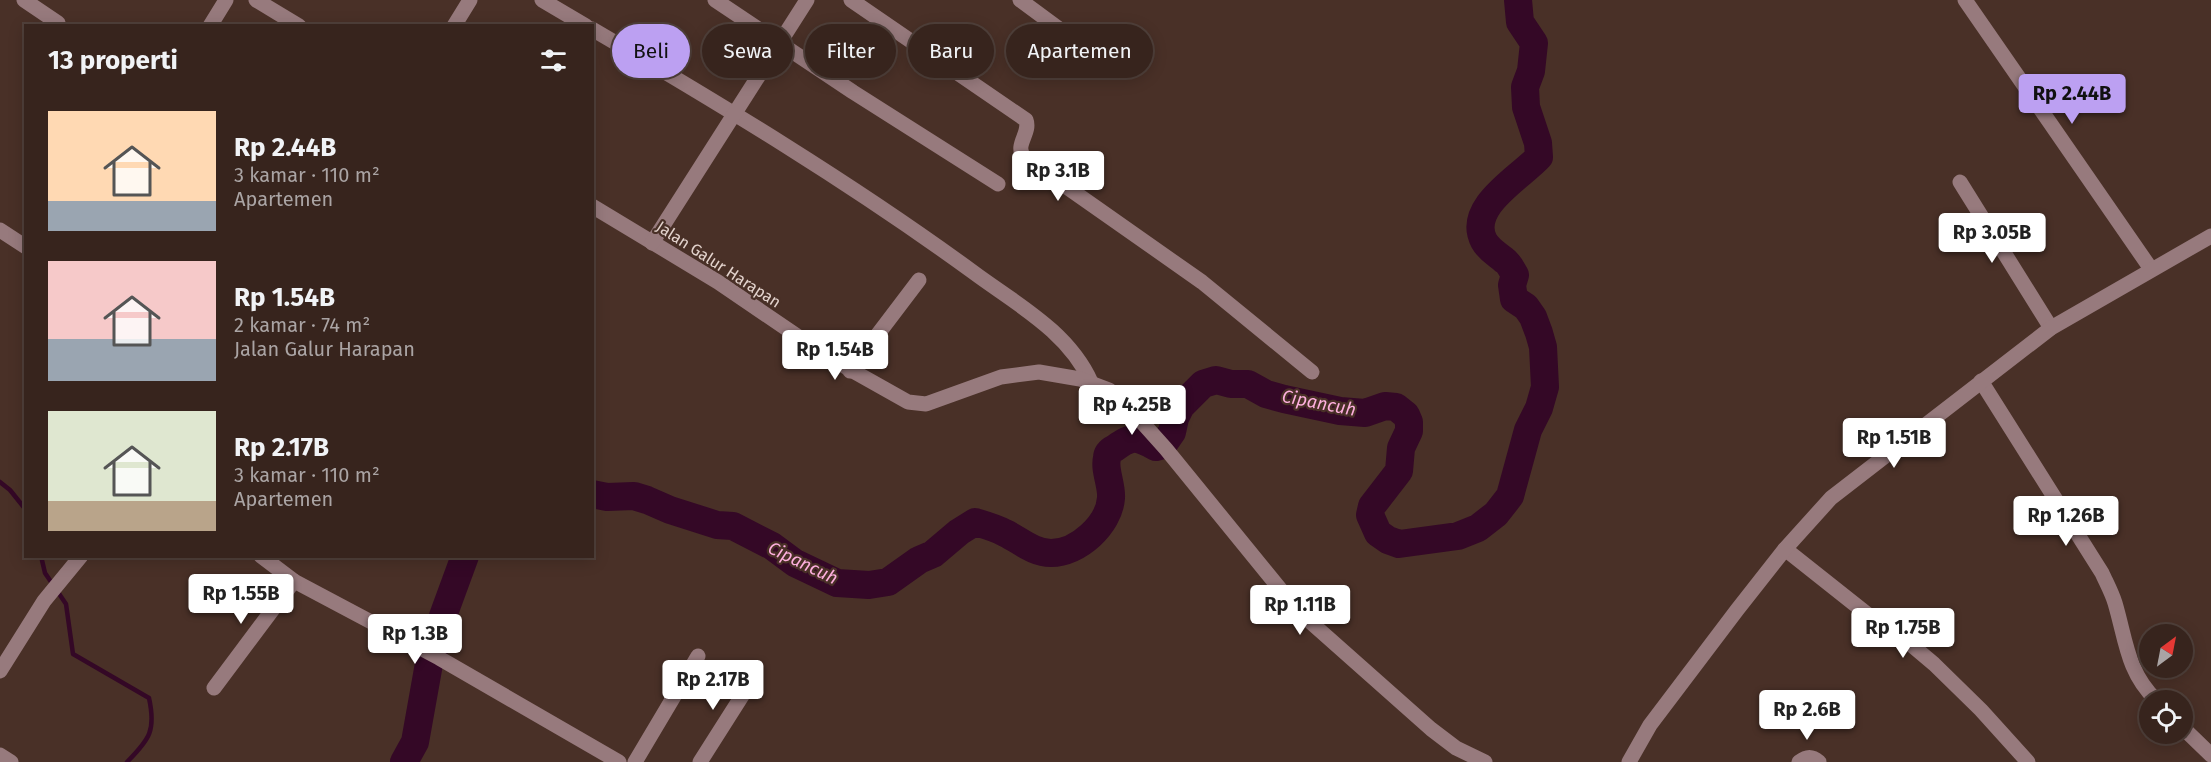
<!DOCTYPE html>
<html lang="id">
<head>
<meta charset="utf-8">
<style>
  body { margin:0; font-family:"Fira Sans",sans-serif; background:#42302a; color:#f1f3f6; height:100vh; display:flex; flex-direction:column; font-size:22px; white-space:nowrap }
  * { box-sizing:border-box; margin:0 }
  p { font-size:20px; color:#aaa4a4 }
  .icon { flex:none; width:33px; height:33px; fill:none; stroke:currentColor; stroke-width:2; stroke-linecap:round; stroke-linejoin:round }
  .map { position:relative; flex:1; overflow:hidden }
  .drawer { position:absolute; left:24px; top:24px; width:570px; height:534px; display:flex; flex-direction:column; background:#37241d; border-radius:0px; box-shadow:0 3px 15px #0003,0 0 0 2px #51413b }
  .drawer>* { flex:none }
  .banner { position:absolute; left:612px; top:24px; width:570px; height:54px; display:flex; gap:12px }
  .needle { width:39px; rotate:32deg }
  .buttons { position:absolute; left:2139px; top:624px; display:grid; gap:12px }
  .buttons a { display:grid; place-items:center; width:54px; height:54px; border-radius:50%; background:#37241d; box-shadow:0 3px 15px #0003,0 0 0 2px #51413b; font-size:30px }
  .price { position:absolute; translate:-50% -51px; padding:0 14px; border-radius:6px; background:#fff; color:#222; font-size:20px; line-height:39px; filter:drop-shadow(0 2px 3px #0008) }
  .price::after { content:''; position:absolute; left:50%; top:36px; width:18px; height:14px; margin-left:-9px; background:inherit; clip-path:polygon(0 0,100% 0,50% 100%) }
  .price.current { background:#bca0f2; color:#111 }
  ul { padding:0; list-style:none }
  li { display:flex; align-items:center; gap:18px; height:150px; padding:0 24px }
  li span { display:grid; place-items:center; flex:none; width:168px; height:120px; border-radius:0px; color:#555 }
  li>.icon { margin-inline-start:auto }
  span .icon { width:72px; height:72px; fill:#fffc; stroke-width:1 }
  li b { font-size:26px }
  h2 { display:flex; justify-content:space-between; align-items:center; height:72px; padding:0 24px; font-size:26px }
  .pill { padding:0 21px; border-radius:27px; background:#37241d; box-shadow:0 3px 15px #0003,0 0 0 2px #51413b; font-size:21px; line-height:54px }
  .pill.current { background:#bca0f2; color:#111 }
  .map>svg:first-child { display:block }
  .lines { fill:none; stroke-linecap:round; stroke-linejoin:round }
  .stream { stroke:#340826; stroke-width:4.5 }
  .river { stroke:#340826; stroke-width:28 }
  .minor { stroke:#977a7d; stroke-width:15 }
  .labels { text-anchor:middle; stroke-width:4.5; stroke-linejoin:round; paint-order:stroke }
  .street-label { font-size:16px; fill:#e3d3cd; stroke:#493027 }
  .water-label { font-size:18px; font-style:italic; fill:#feafde; stroke:#493027 }
</style>
</head>
<body>
<div class="map">
<svg width="2211" height="762" viewBox="0 0 2211 762">
  <rect width="100%" height="100%" fill="#493027"/>
  <g class="lines">
    <g class="stream">
      <polyline points="0,482 10,490 26,510"/>
      <path d="M41 556 45 573 66 604 73 654 149 698C156 730 150 739 127 762"/>
    </g>
    <g class="river">
      <path d="M592 494 607 497 634 496 647 500 670 510 717 525 733 526 772 546 795 563 837 583 869 585 888 582 919 560 933 554 959 532 975 522C985 525 996 528 1005 533 1020 540 1033 553 1051 553 1078 553 1109 525 1111 498 1112 485 1104 470 1107 458 1107 453 1111 450 1115 448 1133 435 1137 437 1156 447L1163 445 1172 432 1175 418 1181 406 1203 384 1216 380 1231 384H1248L1266 394 1284 399 1340 411 1365 413 1385 406 1396 407 1406 415 1409 422V431L1401 448 1399 471 1372 506 1370 515 1378 533 1388 540 1399 544 1458 536 1478 528 1496 514 1510 496 1528 430 1539 408 1545 387 1543 347 1539 333 1533 317 1526 307 1514 299 1512 285 1515 275C1512 270 1509 263 1504 260 1497 254 1489 250 1484 241 1466 207 1521 177 1539 157L1538 143 1526 107 1525 87 1531 71 1534 43 1520 22 1518 0"/>
      <polyline points="404,762 415,742 430,658 440,637 443,616 465,556"/>
    </g>
    <g class="minor">
      <polyline points="24,0 58,23"/>
      <polyline points="256,0 299,26"/>
      <polyline points="542,0 586,26"/>
      <polyline points="715,0 853,92 998,184"/>
      <path d="M851 0 1026 120C1031 133 1014 145 1024 157L1202 282 1312 372"/>
      <polyline points="1020,0 1058,28"/>
      <polyline points="1965,0 2151,269"/>
      <polyline points="210,26 226,0"/>
      <polyline points="454,26 470,0"/>
      <path d="M592 29C722 105 851 183 973 272 1016 304 1068 331 1091 382"/>
      <polyline points="1960,182 2051,328"/>
      <polyline points="592,206 718,282 828,357 908,402 926,404 1001,377 1039,372 1080,379 1109,390 1123,401 1166,449 1298,611 1431,729 1456,748 1485,762"/>
      <polyline points="0,230 26,247"/>
      <polyline points="652,243 807,0"/>
      <polyline points="850,371 919,280"/>
      <path d="M1981 381 2102 573C2106 582 2112 593 2115 603 2126 640 2127 672 2156 700"/>
      <polyline points="1785,549 1867,614 1902,637 1934,664 1981,710 2028,762"/>
      <polyline points="261,556 294,581 439,658 619,762"/>
      <polyline points="0,671 44,601 81,556"/>
      <polyline points="214,688 294,581"/>
      <polyline points="2182,727 2211,755"/>
      <polyline points="0,755 11,762"/>
      <polyline points="635,762 698,656"/>
      <polyline points="700,762 754,677"/>
      <polyline points="1629,762 1650,725 1737,610 1785,549 1831,498 2051,328 2211,236"/>
      <path d="M1799 762C1807 756 1812 756 1819 762"/>
    </g>
  </g>
  <g class="labels">
    <g class="street-label">
      <text transform="translate(719 264) rotate(33)" y="6">Jalan Galur Harapan</text>
    </g>
    <g class="water-label">
      <text transform="translate(1319 403) rotate(11)" y="6">Cipancuh</text>
      <text transform="translate(803 563) rotate(26)" y="6">Cipancuh</text>
    </g>
  </g>
</svg>
<div class="buttons">
<a><svg class="needle" viewBox="-14 -14 28 28"><path d="M0-13l5 13h-10z" fill="#e53935"/><path d="M0 13l5-13h-10z" fill="#aaa4a4"/></svg></a>
<a><svg class="icon" aria-label="locate" viewBox="0 0 24 24"><circle cx="12" cy="12" r="6"/><path d="M12 2v4M12 18v4M2 12h4M18 12h4"/></svg></a>
</div>
<b class="price current" style="left:2072px;top:125px">Rp 2.44B</b>
<b class="price" style="left:1058px;top:202px">Rp 3.1B</b>
<b class="price" style="left:1992px;top:264px">Rp 3.05B</b>
<b class="price" style="left:835px;top:381px">Rp 1.54B</b>
<b class="price" style="left:1132px;top:436px">Rp 4.25B</b>
<b class="price" style="left:1894px;top:469px">Rp 1.51B</b>
<b class="price" style="left:2066px;top:547px">Rp 1.26B</b>
<b class="price" style="left:241px;top:625px">Rp 1.55B</b>
<b class="price" style="left:1300px;top:636px">Rp 1.11B</b>
<b class="price" style="left:1903px;top:659px">Rp 1.75B</b>
<b class="price" style="left:415px;top:665px">Rp 1.3B</b>
<b class="price" style="left:713px;top:711px">Rp 2.17B</b>
<b class="price" style="left:1807px;top:741px">Rp 2.6B</b>
<div class="banner">
<a class="pill current">Beli</a>
<a class="pill">Sewa</a>
<a class="pill">Filter</a>
<a class="pill">Baru</a>
<a class="pill">Apartemen</a>
</div>
<section class="drawer">
<h2>13 properti<svg class="icon" aria-label="filters" viewBox="0 0 24 24"><path d="M4 7h16M4 17h16"/><circle cx="9" cy="7" r="2"/><circle cx="15" cy="17" r="2"/></svg></h2>
<ul>
<li><span style="background:linear-gradient(#ffd9b3 75%,#9aa5b1 0)"><svg class="icon" aria-label="home" viewBox="0 0 24 24"><path d="M3 11l9-7 9 7M6 9v11h12V9"/></svg></span><div><b>Rp 2.44B</b><p>3 kamar · 110 m²</p><p>Apartemen</p></div></li>
<li><span style="background:linear-gradient(#f6c9c9 65%,#9aa5b1 0)"><svg class="icon" aria-label="home" viewBox="0 0 24 24"><path d="M3 11l9-7 9 7M6 9v11h12V9"/></svg></span><div><b>Rp 1.54B</b><p>2 kamar · 74 m²</p><p>Jalan Galur Harapan</p></div></li>
<li><span style="background:linear-gradient(#dfe7d0 75%,#b9a48a 0)"><svg class="icon" aria-label="home" viewBox="0 0 24 24"><path d="M3 11l9-7 9 7M6 9v11h12V9"/></svg></span><div><b>Rp 2.17B</b><p>3 kamar · 110 m²</p><p>Apartemen</p></div></li>
</ul>
</section>
</div>
</body>
</html>
